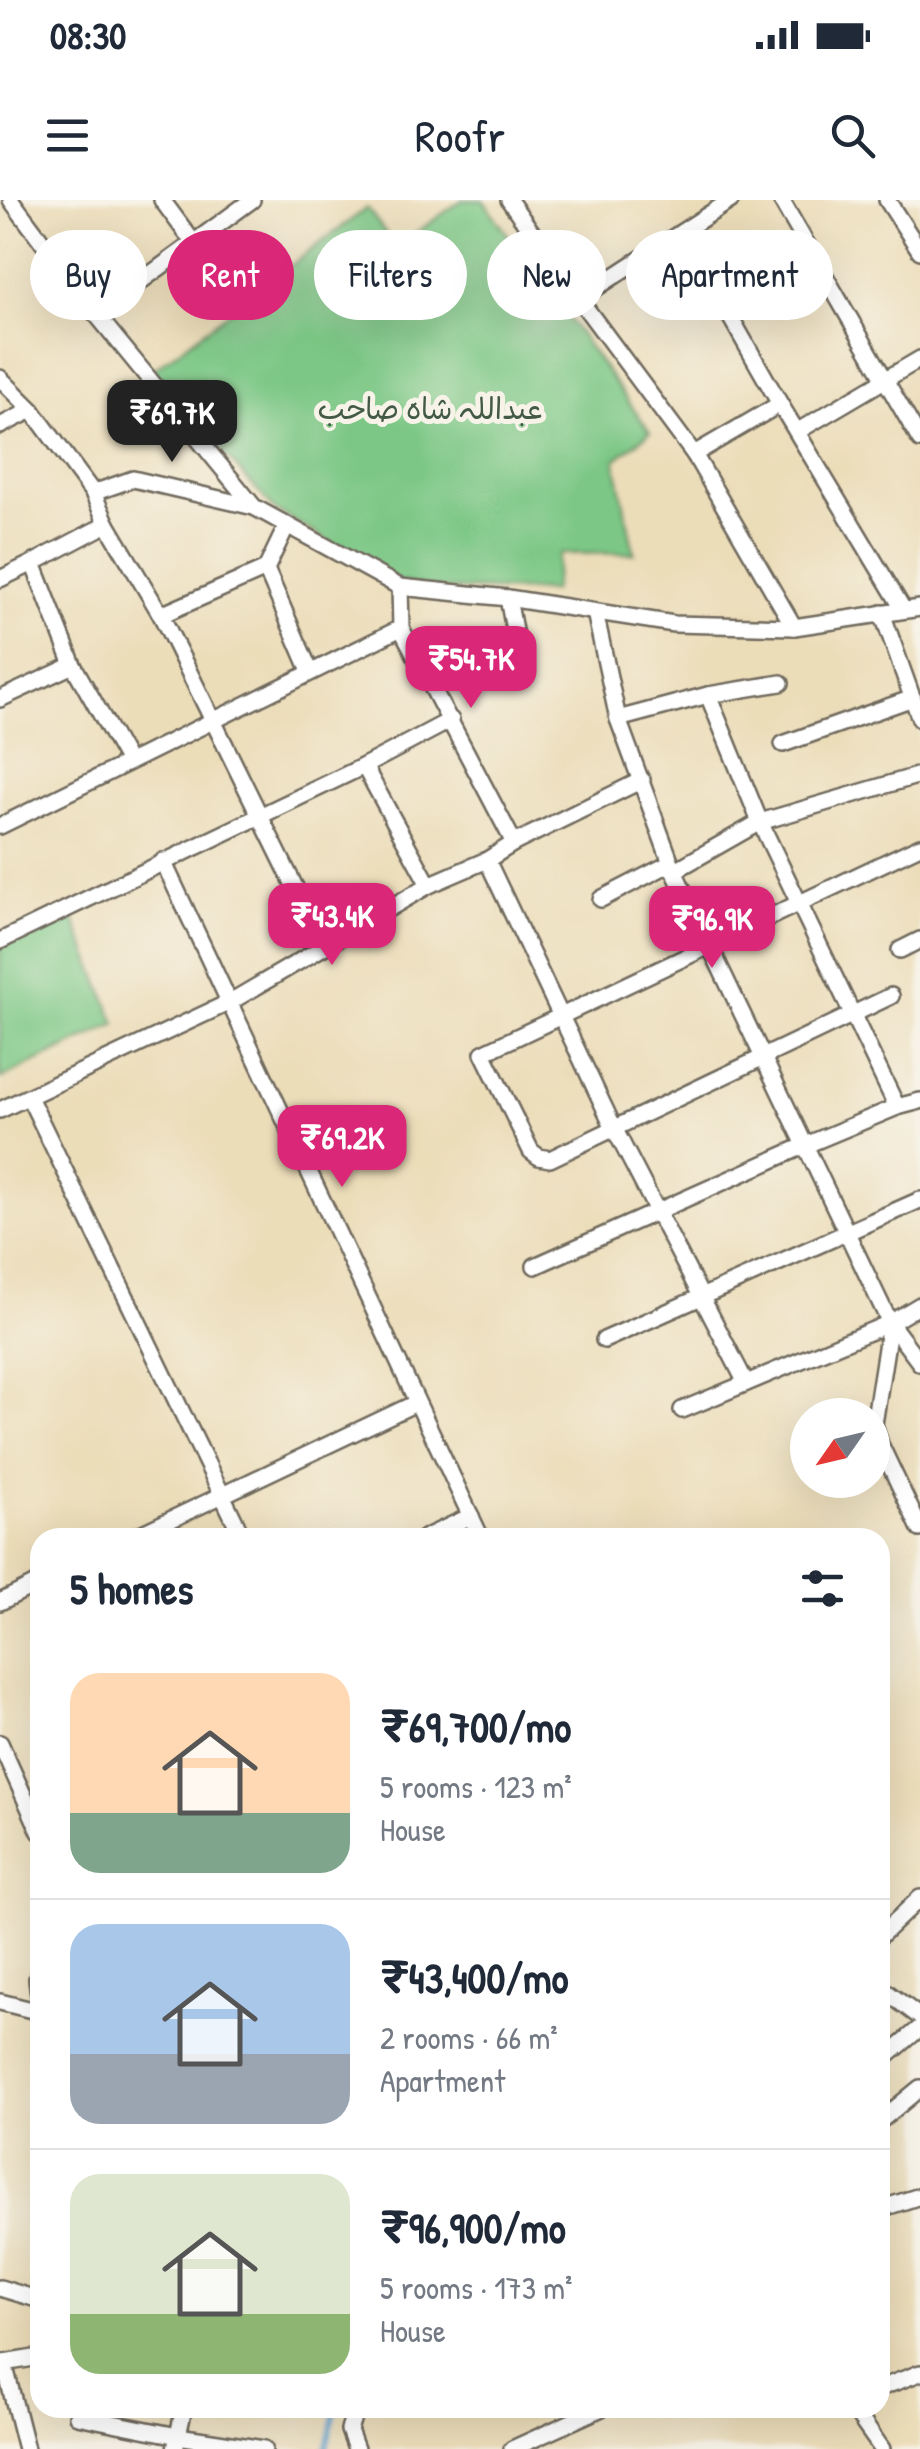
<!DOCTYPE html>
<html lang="en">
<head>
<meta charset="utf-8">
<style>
  body { margin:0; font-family:"Patrick Hand","Playpen Sans Arabic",sans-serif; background:#f6f6f7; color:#1f2937; height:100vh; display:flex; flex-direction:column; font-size:38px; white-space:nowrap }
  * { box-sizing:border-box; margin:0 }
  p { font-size:32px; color:#747a83 }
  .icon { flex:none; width:55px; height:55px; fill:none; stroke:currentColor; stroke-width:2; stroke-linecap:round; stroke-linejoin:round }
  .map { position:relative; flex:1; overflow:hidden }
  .details { position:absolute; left:30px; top:1328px; width:860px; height:890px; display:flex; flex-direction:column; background:#fff; border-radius:30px; box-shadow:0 10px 40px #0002 }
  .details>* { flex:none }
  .banner { position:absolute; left:30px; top:30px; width:860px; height:90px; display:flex; gap:20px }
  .needle { width:65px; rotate:236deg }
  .tools { position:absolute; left:790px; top:1198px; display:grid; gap:20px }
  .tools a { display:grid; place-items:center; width:100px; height:100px; border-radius:50%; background:#fff; box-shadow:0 10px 40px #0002; font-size:50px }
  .price { position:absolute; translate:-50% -85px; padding:0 22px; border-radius:20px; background:#db2777; color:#fff; font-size:32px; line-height:65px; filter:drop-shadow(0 2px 5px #0008) }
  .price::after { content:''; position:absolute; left:50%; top:60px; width:30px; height:22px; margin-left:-15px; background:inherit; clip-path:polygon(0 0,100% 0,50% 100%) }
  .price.on { background:#222; color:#fff }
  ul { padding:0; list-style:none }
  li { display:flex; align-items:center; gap:30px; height:250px; padding:0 40px }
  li+li { border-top:2px solid #e0e1e3 }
  li span { display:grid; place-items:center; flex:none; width:280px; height:200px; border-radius:30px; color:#555 }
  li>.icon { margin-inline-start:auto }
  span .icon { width:120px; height:120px; fill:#fffc; stroke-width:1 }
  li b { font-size:42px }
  h2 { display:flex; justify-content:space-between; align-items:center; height:120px; padding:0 40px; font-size:42px }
  .tag { padding:0 35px; border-radius:45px; background:#fff; box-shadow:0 10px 40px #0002; font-size:35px; line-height:90px }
  .tag.on { background:#db2777; color:#fff }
  .status { display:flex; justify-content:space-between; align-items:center; height:70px; padding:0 50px; background:#fff; direction:ltr }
  .status svg { height:28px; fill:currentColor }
  header { display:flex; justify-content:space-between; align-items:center; height:130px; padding:0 40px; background:#fff; font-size:45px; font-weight:600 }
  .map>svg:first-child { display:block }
  .green { fill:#7bc785; stroke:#537958; stroke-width:2.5 }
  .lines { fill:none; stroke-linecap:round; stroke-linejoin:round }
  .stream { stroke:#5ca2d1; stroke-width:5 }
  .street-casing { stroke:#6f695d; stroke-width:20 }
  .street { stroke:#fff; stroke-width:15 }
  .labels { text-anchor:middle; stroke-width:10; stroke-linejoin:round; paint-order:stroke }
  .park-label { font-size:30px; fill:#435a46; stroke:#f7f3e8 }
</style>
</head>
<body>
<div class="status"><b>08:30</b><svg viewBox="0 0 49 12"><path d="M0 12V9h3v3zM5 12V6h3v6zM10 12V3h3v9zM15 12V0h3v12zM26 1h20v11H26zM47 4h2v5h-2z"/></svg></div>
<header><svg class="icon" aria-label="menu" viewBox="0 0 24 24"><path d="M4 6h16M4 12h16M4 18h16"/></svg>Roofr<svg class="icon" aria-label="search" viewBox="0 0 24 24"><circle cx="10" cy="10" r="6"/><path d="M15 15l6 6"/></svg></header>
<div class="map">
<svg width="920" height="2249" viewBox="0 0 920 2249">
  <rect width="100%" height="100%" fill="#f7f3e8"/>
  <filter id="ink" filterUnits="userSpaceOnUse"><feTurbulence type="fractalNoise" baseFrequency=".01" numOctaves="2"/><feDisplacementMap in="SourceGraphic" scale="20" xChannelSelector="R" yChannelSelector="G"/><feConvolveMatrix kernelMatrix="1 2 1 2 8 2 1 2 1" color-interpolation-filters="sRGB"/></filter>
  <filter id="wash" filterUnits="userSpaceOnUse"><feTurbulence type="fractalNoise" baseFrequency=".0048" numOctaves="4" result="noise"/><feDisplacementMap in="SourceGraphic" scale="40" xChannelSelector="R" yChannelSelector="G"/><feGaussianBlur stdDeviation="2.25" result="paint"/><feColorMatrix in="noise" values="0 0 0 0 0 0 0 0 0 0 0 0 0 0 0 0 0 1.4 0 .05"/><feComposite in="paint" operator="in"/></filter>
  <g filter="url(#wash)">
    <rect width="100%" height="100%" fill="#ecddb9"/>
    <g class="green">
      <polygon points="462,0 483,0 650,232 615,260 634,353 559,354 553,391 443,389 400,382 275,310 150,172 367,8 396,47"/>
      <polygon points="71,712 116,824 0,879 0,743"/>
    </g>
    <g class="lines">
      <polyline class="stream" points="326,2249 336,2208"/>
    </g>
  </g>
  <g filter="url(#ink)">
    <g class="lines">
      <g class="street-casing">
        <g id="street">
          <polyline points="11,0 96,114 254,307 400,387 508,398 674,424 794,427 920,408"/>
          <polyline points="162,0 193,42"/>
          <polyline points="509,0 579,99"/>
          <polyline points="731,0 579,99 694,254 794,427"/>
          <polyline points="781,0 920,240"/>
          <polyline points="887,0 920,51"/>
          <polyline points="682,32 780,204"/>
          <polyline points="96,114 252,0"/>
          <polyline points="0,178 32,210 93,293 107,324 161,415 324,746"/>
          <polyline points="0,226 32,210"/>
          <polyline points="798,231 920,159"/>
          <polyline points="694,254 780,204 903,409"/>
          <polyline points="93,293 133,279 254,307"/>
          <polyline points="107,324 33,363 73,465 128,562"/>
          <polyline points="287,325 266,369 310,471"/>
          <polyline points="0,379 33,363"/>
          <polyline points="400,387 401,428 514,643"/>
          <polyline points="508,398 516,441"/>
          <polyline points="595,412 618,519 674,671 890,1123 874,1224 880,1244 920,1329"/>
          <polyline points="882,413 920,519"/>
          <polyline points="161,415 266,369"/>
          <polyline points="708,495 760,622 897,907"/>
          <polyline points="0,499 73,465"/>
          <polyline points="618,519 708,495 781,483"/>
          <polyline points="783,544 913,498"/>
          <polyline points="364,566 451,520"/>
          <polyline points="0,626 401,428"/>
          <polyline points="487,660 613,926 746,1183"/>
          <polyline points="163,661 481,1338"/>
          <polyline points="674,671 760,622 920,575"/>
          <polyline points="601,699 671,663"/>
          <polyline points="0,741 364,566 429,685"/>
          <polyline points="900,750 920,740"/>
          <polyline points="891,796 550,959 539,957 531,951 483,853 920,646"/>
          <polyline points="29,897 243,1338"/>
          <polyline points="0,910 230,802 429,685 487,660 514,643 642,580"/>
          <polyline points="535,1066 806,945 897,907 920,901"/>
          <polyline points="920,1105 890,1123 920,1163"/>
          <polyline points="604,1140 920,1000"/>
          <polyline points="682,1210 890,1123"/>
          <polyline points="132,1338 416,1203"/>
          <polyline points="424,1338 471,1316"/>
          <polyline points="0,1402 40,1382"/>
          <polyline points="0,1543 40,1632"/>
          <polyline points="880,1736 920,1698"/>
          <polyline points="40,1767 37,1779 40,1804"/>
          <polyline points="880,1787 920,1817"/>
          <polyline points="0,1802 40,1812"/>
          <polyline points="880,1862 920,1828"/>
          <polyline points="880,1921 920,1888"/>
          <polyline points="880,2009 920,1996"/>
          <polyline points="0,2088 40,2100"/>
          <polyline points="4,2163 40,2157"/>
          <polyline points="0,2164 4,2163 26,2249"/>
          <polyline points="880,2188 920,2173"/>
          <polyline points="853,2208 882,2249"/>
          <polyline points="77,2216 178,2236 264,2249"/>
          <polyline points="175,2249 184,2208"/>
          <polyline points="356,2249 349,2230 356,2208"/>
          <polyline points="512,2249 602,2208"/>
        </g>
      </g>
      <use href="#street" class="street"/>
    </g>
  </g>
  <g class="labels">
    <g class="park-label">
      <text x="430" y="219">عبداللہ شاہ صاحب</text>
    </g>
  </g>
</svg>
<div class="tools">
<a><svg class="needle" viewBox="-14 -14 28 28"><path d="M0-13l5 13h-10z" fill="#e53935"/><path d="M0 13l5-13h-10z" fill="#747a83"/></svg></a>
</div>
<b class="price on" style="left:172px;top:265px">₹69.7K</b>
<b class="price" style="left:471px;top:511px">₹54.7K</b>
<b class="price" style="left:332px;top:768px">₹43.4K</b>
<b class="price" style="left:712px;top:771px">₹96.9K</b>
<b class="price" style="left:342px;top:990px">₹69.2K</b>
<div class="banner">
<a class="tag">Buy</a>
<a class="tag on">Rent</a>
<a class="tag">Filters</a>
<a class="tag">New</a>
<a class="tag">Apartment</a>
</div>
<section class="details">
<h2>5 homes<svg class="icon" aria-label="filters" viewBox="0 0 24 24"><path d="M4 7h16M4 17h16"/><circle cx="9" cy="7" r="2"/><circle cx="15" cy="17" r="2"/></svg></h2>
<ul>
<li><span style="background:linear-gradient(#ffd9b3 70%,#7fa58c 0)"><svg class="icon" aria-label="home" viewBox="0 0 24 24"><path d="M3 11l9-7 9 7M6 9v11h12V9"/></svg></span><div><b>₹69,700/mo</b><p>5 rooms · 123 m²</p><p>House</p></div></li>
<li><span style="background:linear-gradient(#a9c7e8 65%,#9aa5b1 0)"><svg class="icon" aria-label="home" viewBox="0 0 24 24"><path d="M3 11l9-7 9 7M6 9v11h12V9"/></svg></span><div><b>₹43,400/mo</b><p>2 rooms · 66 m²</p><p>Apartment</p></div></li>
<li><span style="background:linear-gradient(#dfe7d0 70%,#8fb573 0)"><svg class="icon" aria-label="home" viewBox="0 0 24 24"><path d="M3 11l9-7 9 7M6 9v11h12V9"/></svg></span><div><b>₹96,900/mo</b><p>5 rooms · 173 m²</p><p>House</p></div></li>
</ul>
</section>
</div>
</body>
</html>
